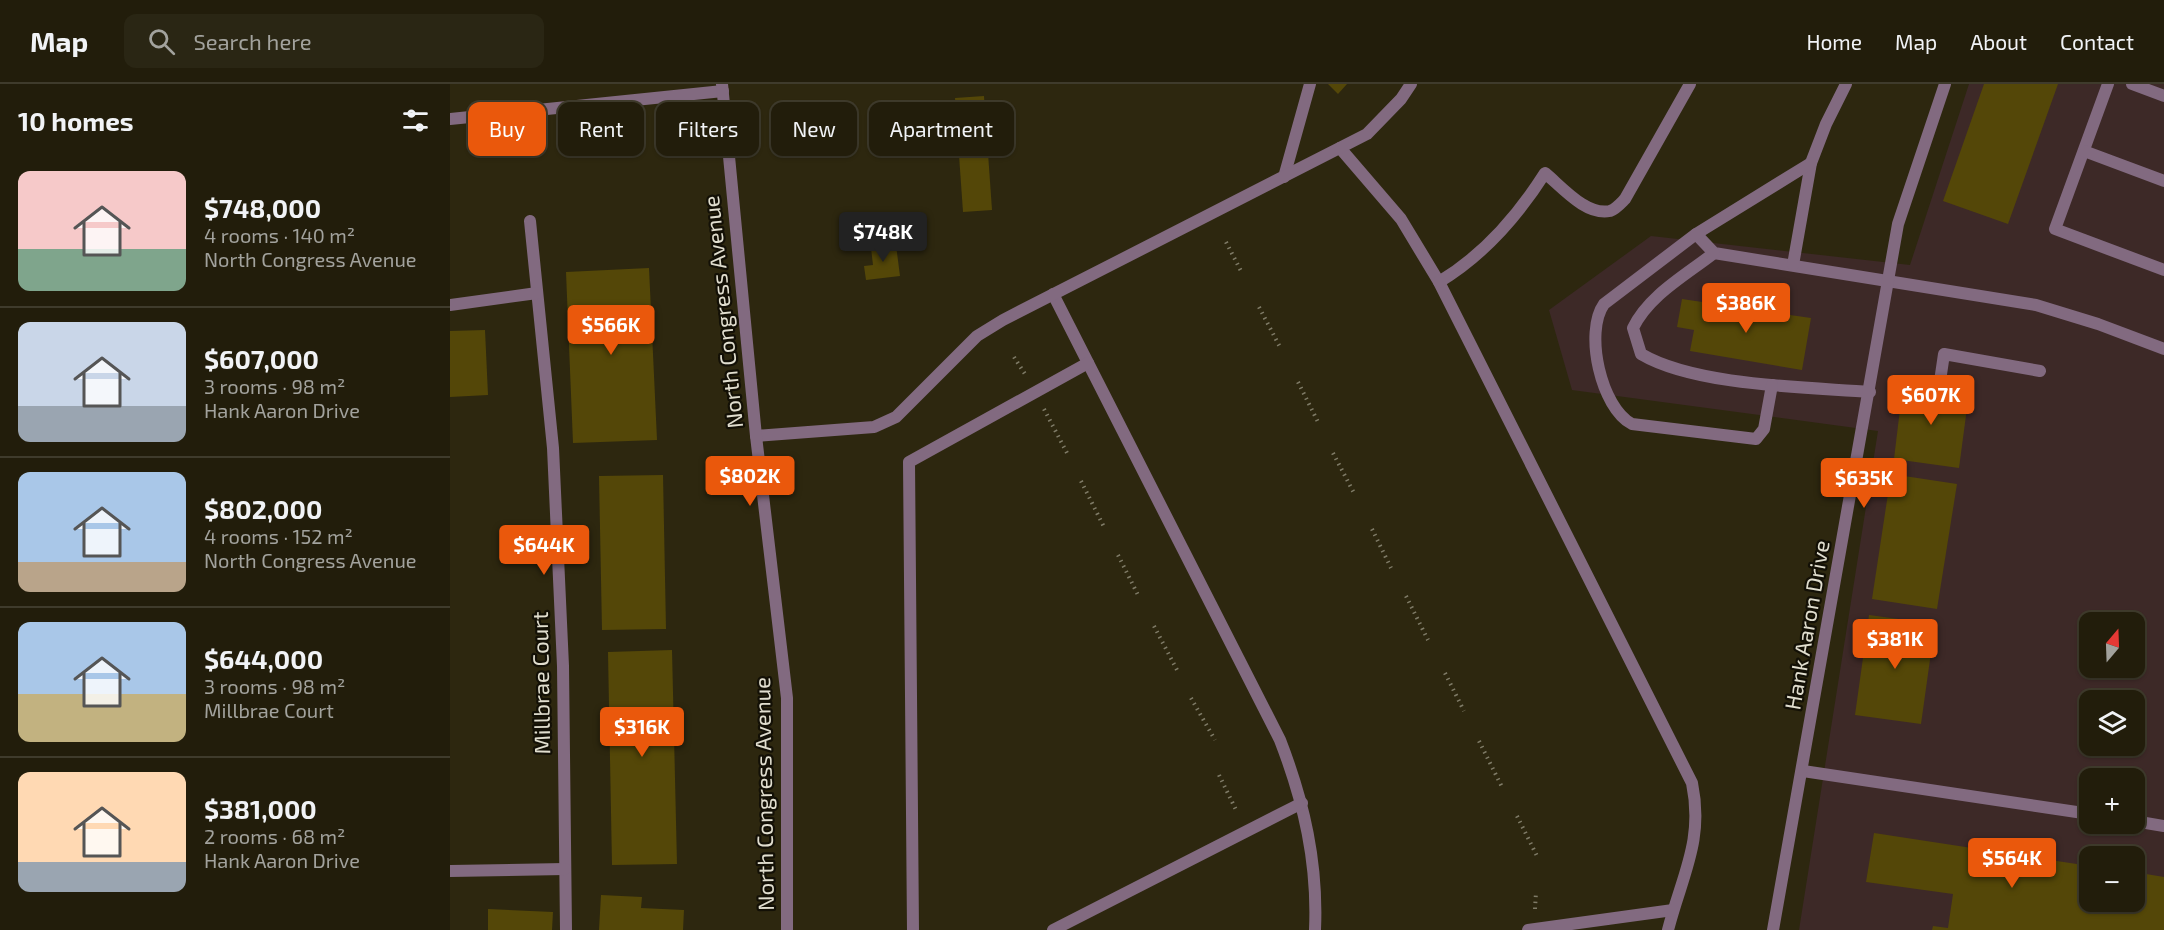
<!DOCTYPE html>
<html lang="en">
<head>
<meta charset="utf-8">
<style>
  body { margin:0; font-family:"Exo 2",sans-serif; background:#2a2614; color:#f1f3f6; height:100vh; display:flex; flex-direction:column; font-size:22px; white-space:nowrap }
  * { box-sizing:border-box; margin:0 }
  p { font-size:20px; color:#a2a29d }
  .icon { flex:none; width:33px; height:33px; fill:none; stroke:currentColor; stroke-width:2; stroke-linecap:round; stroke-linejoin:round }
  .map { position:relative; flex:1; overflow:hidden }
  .details { display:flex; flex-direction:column; background:#221d0b; width:450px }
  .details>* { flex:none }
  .guide { position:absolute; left:18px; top:18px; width:570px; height:54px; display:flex; gap:12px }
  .needle { width:39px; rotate:19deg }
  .tools { position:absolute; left:1629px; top:528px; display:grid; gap:12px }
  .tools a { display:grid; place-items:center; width:66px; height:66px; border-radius:12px; background:#221d0b; box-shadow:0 2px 4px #0004,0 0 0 2px #3f3b2c; font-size:30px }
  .price { position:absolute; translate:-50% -51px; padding:0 14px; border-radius:6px; background:#ea580c; color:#fff; font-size:20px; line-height:39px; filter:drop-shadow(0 2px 3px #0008) }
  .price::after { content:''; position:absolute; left:50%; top:36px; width:18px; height:14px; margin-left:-9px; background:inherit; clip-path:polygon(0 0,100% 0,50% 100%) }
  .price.current { background:#222; color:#fff }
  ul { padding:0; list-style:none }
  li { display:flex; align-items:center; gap:18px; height:150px; padding:0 18px }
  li+li { border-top:2px solid #3f3b2c }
  li span { display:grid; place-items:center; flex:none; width:168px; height:120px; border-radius:12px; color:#555 }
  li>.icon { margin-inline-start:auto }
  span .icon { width:72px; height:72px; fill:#fffc; stroke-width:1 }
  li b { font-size:26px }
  h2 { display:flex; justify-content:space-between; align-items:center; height:72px; padding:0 18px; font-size:26px }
  .tag { padding:0 21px; border-radius:12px; background:#221d0b; box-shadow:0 2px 4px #0004,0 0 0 2px #3f3b2c; font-size:21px; line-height:54px }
  .tag.current { background:#ea580c; color:#fff }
  header { display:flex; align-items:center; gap:36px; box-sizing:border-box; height:84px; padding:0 30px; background:#221d0b; border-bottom:2px solid #3f3b2c }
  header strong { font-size:28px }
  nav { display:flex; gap:33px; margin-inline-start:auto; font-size:21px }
  .search { width:420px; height:54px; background:#2a2614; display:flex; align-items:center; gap:15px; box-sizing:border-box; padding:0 21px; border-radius:12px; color:#a2a29d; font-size:22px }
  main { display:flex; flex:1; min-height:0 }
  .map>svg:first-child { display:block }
  .commercial { fill:#3d2927; fill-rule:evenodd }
  .building { fill:#544708 }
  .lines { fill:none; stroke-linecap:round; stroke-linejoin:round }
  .path { stroke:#7f7b67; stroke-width:4; stroke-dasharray:1.5 4.5; stroke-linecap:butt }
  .service { stroke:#826a80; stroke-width:12 }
  .minor { stroke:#826a80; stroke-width:12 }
  .tertiary { stroke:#826a80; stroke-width:12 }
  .labels { text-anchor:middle; stroke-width:4.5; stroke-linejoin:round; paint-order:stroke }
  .street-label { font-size:22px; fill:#e1decf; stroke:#131006 }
</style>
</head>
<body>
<header>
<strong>Map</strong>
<div class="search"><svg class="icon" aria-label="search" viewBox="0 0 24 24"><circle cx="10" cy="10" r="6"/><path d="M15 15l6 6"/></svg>Search here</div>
<nav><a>Home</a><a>Map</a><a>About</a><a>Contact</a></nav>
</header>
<main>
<section class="details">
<h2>10 homes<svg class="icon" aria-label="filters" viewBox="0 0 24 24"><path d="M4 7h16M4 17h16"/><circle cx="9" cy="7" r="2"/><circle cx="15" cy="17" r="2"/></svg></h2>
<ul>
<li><span style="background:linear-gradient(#f6c9c9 65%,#7fa58c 0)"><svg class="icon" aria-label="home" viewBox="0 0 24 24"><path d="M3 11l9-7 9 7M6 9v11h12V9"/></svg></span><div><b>$748,000</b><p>4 rooms · 140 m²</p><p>North Congress Avenue</p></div></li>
<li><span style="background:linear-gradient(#c9d6e8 70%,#9aa5b1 0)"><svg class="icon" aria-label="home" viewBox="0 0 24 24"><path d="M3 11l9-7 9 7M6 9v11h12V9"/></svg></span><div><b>$607,000</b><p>3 rooms · 98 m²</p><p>Hank Aaron Drive</p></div></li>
<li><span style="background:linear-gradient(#a9c7e8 75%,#b9a48a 0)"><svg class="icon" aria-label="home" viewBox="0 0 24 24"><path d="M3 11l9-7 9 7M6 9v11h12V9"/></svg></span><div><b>$802,000</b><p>4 rooms · 152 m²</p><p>North Congress Avenue</p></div></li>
<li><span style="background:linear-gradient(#a9c7e8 60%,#c2b280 0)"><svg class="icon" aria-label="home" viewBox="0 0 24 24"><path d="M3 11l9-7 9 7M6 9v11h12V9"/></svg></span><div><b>$644,000</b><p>3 rooms · 98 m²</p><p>Millbrae Court</p></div></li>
<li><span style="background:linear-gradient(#ffd9b3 75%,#9aa5b1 0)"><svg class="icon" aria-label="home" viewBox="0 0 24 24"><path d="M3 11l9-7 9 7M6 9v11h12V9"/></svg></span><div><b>$381,000</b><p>2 rooms · 68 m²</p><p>Hank Aaron Drive</p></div></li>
</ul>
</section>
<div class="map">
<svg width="1714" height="846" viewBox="0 0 1714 846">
  <rect width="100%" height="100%" fill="#2d270f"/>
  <path class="commercial" d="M1519 0H1714V846H1349L1428 347 1122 306 1099 226 1201 152 1460 181ZM1640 538H1684V584H1640ZM1640 616H1684V662H1640ZM1640 694H1684V740H1640ZM1640 772H1684V818H1640Z"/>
  <g class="building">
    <polygon points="878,0 897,0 888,10"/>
    <polygon points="1534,0 1608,0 1558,140 1493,117"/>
    <polygon points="534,12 542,126 513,128 505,14"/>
    <polygon points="446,161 450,192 416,196 414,182 423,181 421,164"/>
    <polygon points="199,184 207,356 123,359 116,188"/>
    <polygon points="1232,215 1361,234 1352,286 1240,267 1244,246 1227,243"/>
    <polygon points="35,246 38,311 0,313 0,247"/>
    <polygon points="1453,300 1519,309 1509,384 1444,375"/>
    <polygon points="1441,390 1507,400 1487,525 1422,515"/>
    <polygon points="213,391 216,545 152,546 149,392"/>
    <polygon points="1419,531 1485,540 1471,640 1405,631"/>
    <polygon points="222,566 227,780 162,781 158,568"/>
    <polygon points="1424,749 1640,782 1640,818 1684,818 1684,788 1714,793 1714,846 1482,846 1483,842 1498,844 1503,810 1416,798"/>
    <polygon points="151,811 192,813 191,824 234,826 233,846 149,846"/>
    <polygon points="38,825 103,828 102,846 38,846"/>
  </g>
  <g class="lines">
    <g class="path">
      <polyline points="776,158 791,187"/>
      <polyline points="809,223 831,265"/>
      <polyline points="564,273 575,290"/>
      <polyline points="848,298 868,338"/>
      <polyline points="594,325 617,369"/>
      <polyline points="883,369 905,411"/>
      <polyline points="631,397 654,443"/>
      <polyline points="922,445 941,484"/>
      <polyline points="668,471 689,513"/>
      <polyline points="956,512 978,556"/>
      <polyline points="704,542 727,586"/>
      <polyline points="995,589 1014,627"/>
      <polyline points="741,614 765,656"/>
      <polyline points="1029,657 1052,703"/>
      <polyline points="769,691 787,728"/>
      <polyline points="1067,732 1088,774"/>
      <polyline points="1085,825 1086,808"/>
    </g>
    <g class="service">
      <polyline points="1658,0 1605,145 1714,186"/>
      <polyline points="1682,0 1714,12"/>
      <polyline points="0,35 273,7"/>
      <path d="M890 64 951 135 989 198 1242 699C1254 757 1232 791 1218 846"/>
      <polyline points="1634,67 1714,97"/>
      <polyline points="834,93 860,0"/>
      <polyline points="1246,150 1264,169 1586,221 1648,240 1714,265"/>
      <path d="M1264 169C1236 191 1199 211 1183 244L1191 270C1245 302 1356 303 1420 308"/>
      <polyline points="1343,181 1361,79 1376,40 1396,0"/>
      <path d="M989 198C1034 171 1067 133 1095 89 1112 103 1136 132 1160 127 1166 125 1171 119 1175 115L1240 0"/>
      <path d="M603 210 830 656C854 718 868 779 865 846"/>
      <path d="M1322 301 1314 345 1306 355 1182 340C1151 324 1134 248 1154 220L1246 150 1361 79"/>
      <polyline points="1489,304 1494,270 1590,287"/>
      <polyline points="306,352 424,343 446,333 527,252 553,236 917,50 951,15 961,0"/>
      <polyline points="1353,687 1640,730"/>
      <polyline points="1684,737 1714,742"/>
      <polyline points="463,846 459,378 638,279"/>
      <polyline points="603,846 852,719"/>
      <polyline points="1078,846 1223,826"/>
    </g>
    <g class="minor">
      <polyline points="80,137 103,364 113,582 116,846"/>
      <polyline points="0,221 87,209"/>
      <polyline points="0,787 115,785"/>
      <polyline points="1323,846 1448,140 1495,0"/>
    </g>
    <polyline class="tertiary" points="272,0 306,352 337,614 337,846"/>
  </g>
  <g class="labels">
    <g class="street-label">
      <text transform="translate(273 228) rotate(-96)" y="8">North Congress Avenue</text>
      <text transform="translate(1357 541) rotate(-80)" y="8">Hank Aaron Drive</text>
      <text transform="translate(91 599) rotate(-91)" y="8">Millbrae Court</text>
      <text transform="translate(314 710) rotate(-91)" y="8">North Congress Avenue</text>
    </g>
  </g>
</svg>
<div class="tools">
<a><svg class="needle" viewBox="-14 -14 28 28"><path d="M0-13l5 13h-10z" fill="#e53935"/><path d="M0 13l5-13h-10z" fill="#a2a29d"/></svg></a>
<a><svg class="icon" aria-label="layers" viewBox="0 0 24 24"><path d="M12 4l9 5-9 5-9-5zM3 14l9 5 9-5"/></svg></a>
<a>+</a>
<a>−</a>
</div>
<b class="price current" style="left:433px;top:179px">$748K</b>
<b class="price" style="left:1296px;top:250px">$386K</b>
<b class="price" style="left:161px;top:272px">$566K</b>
<b class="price" style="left:1481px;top:342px">$607K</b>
<b class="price" style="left:300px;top:423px">$802K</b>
<b class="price" style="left:1414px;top:425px">$635K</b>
<b class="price" style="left:94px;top:492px">$644K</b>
<b class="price" style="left:1445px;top:586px">$381K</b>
<b class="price" style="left:192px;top:674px">$316K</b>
<b class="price" style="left:1562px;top:805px">$564K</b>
<div class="guide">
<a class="tag current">Buy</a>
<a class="tag">Rent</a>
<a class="tag">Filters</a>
<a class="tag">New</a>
<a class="tag">Apartment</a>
</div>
</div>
</main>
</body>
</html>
